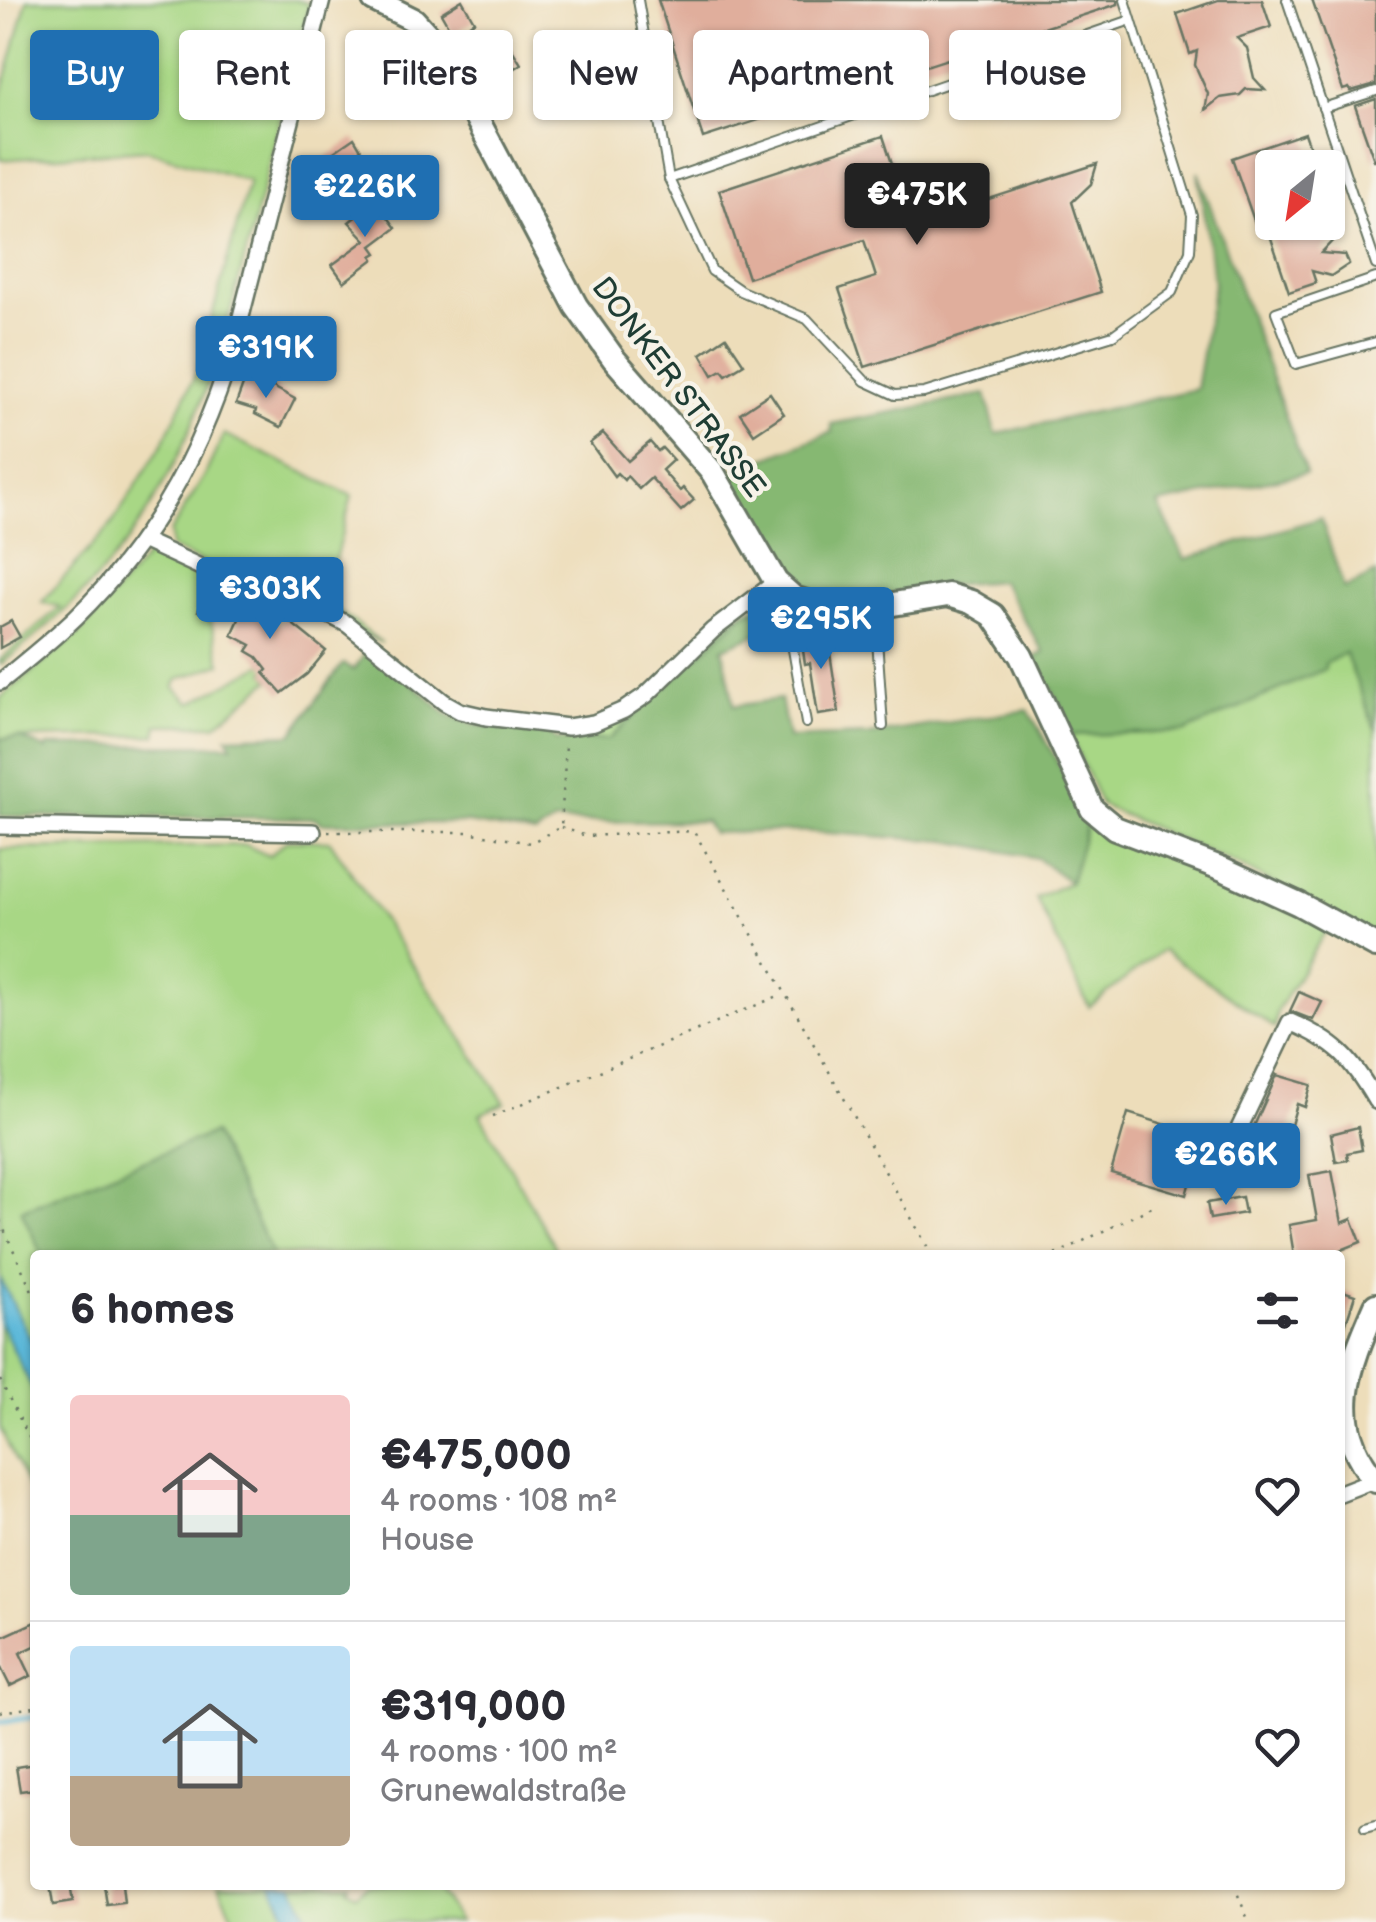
<!DOCTYPE html>
<html lang="en">
<head>
<meta charset="utf-8">
<style>
  body { margin:0; font-family:"Balsamiq Sans",sans-serif; background:#f2f2f3; color:#2b2b33; height:100vh; display:flex; flex-direction:column; font-size:38px; white-space:nowrap }
  * { box-sizing:border-box; margin:0 }
  p { font-size:32px; color:#7c7c81 }
  .icon { flex:none; width:55px; height:55px; fill:none; stroke:currentColor; stroke-width:2; stroke-linecap:round; stroke-linejoin:round }
  .map { position:relative; flex:1; overflow:hidden }
  .drawer { position:absolute; left:30px; top:1250px; width:1315px; height:640px; display:flex; flex-direction:column; background:#fff; border-radius:10px; box-shadow:0 2px 8px #0004 }
  .drawer>* { flex:none }
  .banner { position:absolute; left:30px; top:30px; width:1318px; height:90px; display:flex; gap:20px }
  .needle { width:65px; rotate:210deg }
  .tools { position:absolute; left:1255px; top:150px; display:grid; gap:20px }
  .tools a { display:grid; place-items:center; width:90px; height:90px; border-radius:10px; background:#fff; box-shadow:0 2px 8px #0004; font-size:50px }
  .price { position:absolute; translate:-50% -85px; padding:0 22px; border-radius:10px; background:#1f6fb2; color:#fff; font-size:32px; line-height:65px; filter:drop-shadow(0 2px 5px #0008) }
  .price::after { content:''; position:absolute; left:50%; top:60px; width:30px; height:22px; margin-left:-15px; background:inherit; clip-path:polygon(0 0,100% 0,50% 100%) }
  .price.current { background:#222; color:#fff }
  ul { padding:0; list-style:none }
  li { display:flex; align-items:center; gap:30px; height:250px; padding:0 40px }
  li+li { border-top:2px solid #e1e1e2 }
  li span { display:grid; place-items:center; flex:none; width:280px; height:200px; border-radius:10px; color:#555 }
  li>.icon { margin-inline-start:auto }
  span .icon { width:120px; height:120px; fill:#fffc; stroke-width:1 }
  li b { font-size:42px }
  h2 { display:flex; justify-content:space-between; align-items:center; height:120px; padding:0 40px; font-size:42px }
  .pill { padding:0 35px; border-radius:10px; background:#fff; box-shadow:0 2px 8px #0004; font-size:35px; line-height:90px }
  .pill.current { background:#1f6fb2; color:#fff }
  .map>svg:first-child { display:block }
  .green { fill:#a8d785; stroke:#648a5c; stroke-width:2.5 }
  .forest { fill:#86b872; stroke:#527a53; stroke-width:2.5 }
  .water { fill:#5bb8d9; stroke:#3d7a86; stroke-width:2.5 }
  .lines { fill:none; stroke-linecap:round; stroke-linejoin:round }
  .stream { stroke:#5bb8d9; stroke-width:5 }
  .building { fill:#e0ae9c }
  .lane-casing { stroke:#677563; stroke-width:12 }
  .street-casing { stroke:#677563; stroke-width:20 }
  .secondary-casing { stroke:#677563; stroke-width:28 }
  .path { stroke:#677563; stroke-width:2.5; stroke-dasharray:2.5 8; stroke-linecap:butt }
  .lane { stroke:#fff; stroke-width:8 }
  .street { stroke:#fff; stroke-width:15 }
  .secondary { stroke:#fff; stroke-width:22 }
  .labels { text-anchor:middle; stroke-width:9; stroke-linejoin:round; paint-order:stroke }
  .street-label { font-size:30px; fill:#1f3d34; stroke:#f7f3e8 }
</style>
</head>
<body>
<div class="map">
<svg width="1376" height="1922" viewBox="0 0 1376 1922">
  <rect width="100%" height="100%" fill="#f7f3e8"/>
  <filter id="ink" filterUnits="userSpaceOnUse"><feTurbulence type="fractalNoise" baseFrequency=".01" numOctaves="2"/><feDisplacementMap in="SourceGraphic" scale="20" xChannelSelector="R" yChannelSelector="G"/><feConvolveMatrix kernelMatrix="1 2 1 2 8 2 1 2 1" color-interpolation-filters="sRGB"/></filter>
  <filter id="wash" filterUnits="userSpaceOnUse"><feTurbulence type="fractalNoise" baseFrequency=".0048" numOctaves="4" result="noise"/><feDisplacementMap in="SourceGraphic" scale="40" xChannelSelector="R" yChannelSelector="G"/><feGaussianBlur stdDeviation="2.25" result="paint"/><feColorMatrix in="noise" values="0 0 0 0 0 0 0 0 0 0 0 0 0 0 0 0 0 1.4 0 .05"/><feComposite in="paint" operator="in"/></filter>
  <g filter="url(#wash)">
    <rect width="100%" height="100%" fill="#edddba"/>
    <g class="green">
      <path d="M27 0H295L310 4C290 81 271 157 251 234 221 348 197 445 126 543 91 590 46 629 0 665V660L60 607 42 602 112 524 163 443 197 371 249 181 147 150 0 160V100Z"/>
      <polygon points="224,434 352,496 323,604 333,607 382,643 171,548 170,532 204,477"/>
      <polygon points="156,552 215,579 198,610 210,618 221,664 178,679 174,687 191,703 271,660 277,660 264,672 270,680 216,725 158,725 156,735 0,739 0,698 81,632 148,555"/>
      <path d="M779 605 788 608 795 618 766 608 742 615 609 740H572C585 724 610 723 628 713 670 689 712 621 755 607 762 605 772 605 779 605Z"/>
      <polygon points="1376,637 1376,937 1236,864 1101,805 1070,735 1184,732"/>
      <polygon points="1089,817 1292,909 1327,929 1277,1011 1275,1028 1162,950 1089,1007 1036,898 1070,882"/>
      <polygon points="287,840 330,841 505,1103 480,1114 559,1255 273,1255 213,1133 21,1210 42,1255 35,1255 35,1348 0,1278 0,849 246,845 269,856"/>
      <polygon points="0,1322 35,1394 35,1502 0,1428"/>
      <polygon points="219,1885 272,1885 290,1922 236,1922"/>
      <polygon points="293,1885 350,1885 348,1889 356,1895 367,1885 436,1885 459,1922 311,1922"/>
    </g>
    <g class="forest">
      <polygon points="1198,172 1306,473 1158,504 1185,559 1321,518 1344,589 1376,573 1376,731 1345,653 1325,664 1325,669 1185,732 1070,735 1065,715 1034,657 1044,653 1001,581 946,585 839,603 799,592 727,478 731,477 728,473 832,432 831,424 986,394 996,434 1196,389 1214,283"/>
      <polygon points="766,608 795,618 723,648 734,706 781,699 788,738 869,735 1028,710 1089,817 1070,882 1037,858 948,841 799,831 712,833 705,821 555,822 535,834 468,823 321,823 316,818 0,816 0,739 19,737 47,750 47,746 232,745 227,737 292,734 341,666 344,664 354,670 370,646 448,715 475,725 547,731 556,740 609,739 742,615"/>
      <polygon points="213,1133 273,1255 42,1255 21,1210"/>
    </g>
    <g class="water">
      <polygon points="0,1278 35,1348 35,1394 0,1322"/>
      <polygon points="272,1885 293,1885 311,1922 290,1922"/>
    </g>
    <g class="lines">
      <polyline class="stream" points="0,1722 35,1717"/>
    </g>
    <g id="blocks">
      <g class="building">
        <polygon points="462,0 474,21 453,34 441,13"/>
        <polygon points="658,0 1118,0 1118,4 703,138"/>
        <polygon points="1218,0 1262,0 1271,27 1237,38 1247,48 1254,78 1265,90 1246,89 1240,95 1220,98 1205,110 1208,94 1195,65 1197,51 1190,54 1177,14"/>
        <polygon points="1312,0 1376,0 1376,84 1351,91 1349,88 1343,90"/>
        <polygon points="503,35 521,64 499,77 481,48"/>
        <polygon points="1376,99 1376,160 1374,160 1355,106"/>
        <polygon points="1305,133 1317,168 1272,168 1272,222 1335,225 1339,228 1338,235 1321,253 1345,255 1349,264 1331,276 1312,271 1316,283 1289,292 1267,226 1257,229 1232,158"/>
        <polygon points="883,136 912,224 1097,164 1091,184 1072,202 1101,292 865,367 839,289 876,277 864,240 748,278 719,190"/>
        <polygon points="354,138 386,192 373,198 360,172 339,186 322,160"/>
        <polygon points="376,201 396,228 372,246 377,253 372,256 374,259 344,282 332,265 366,240 349,222"/>
        <polygon points="726,337 744,364 726,375 722,370 713,375 701,354"/>
        <polygon points="253,376 295,399 281,427 255,414 256,410 236,404 244,382 250,384"/>
        <polygon points="770,393 784,414 754,434 740,413"/>
        <polygon points="603,433 628,461 650,442 658,451 662,448 673,460 662,470 680,491 683,488 694,500 681,511 651,478 639,489 627,476 624,480 617,473 614,476 590,443"/>
        <polygon points="210,590 280,624 285,618 326,651 307,674 282,693 264,673 267,670 257,657 247,651 251,645 232,635 239,619 216,607 210,617 198,611"/>
        <polygon points="11,621 20,637 0,648 0,627"/>
        <polygon points="827,633 839,712 818,715 810,663 805,664 801,637"/>
        <polygon points="1299,992 1322,1002 1313,1020 1290,1011"/>
        <polygon points="1277,1075 1311,1085 1305,1107 1297,1104 1276,1178 1209,1159 1203,1179 1198,1154 1186,1195 1111,1173 1128,1113 1232,1145 1245,1146"/>
        <polygon points="1358,1127 1362,1150 1347,1153 1348,1160 1336,1162 1331,1134"/>
        <polygon points="1332,1171 1342,1223 1352,1219 1361,1242 1329,1255 1294,1255 1289,1225 1317,1220 1309,1175"/>
        <polygon points="1242,1197 1245,1213 1210,1219 1207,1203"/>
        <polygon points="1340,1290 1355,1295 1342,1335 1340,1334"/>
        <polygon points="35,1622 35,1646 20,1653 31,1676 10,1686 0,1666 0,1638"/>
        <polygon points="35,1764 35,1789 20,1791 16,1767"/>
        <polygon points="50,1885 70,1885 73,1902 53,1905"/>
        <polygon points="104,1885 122,1885 124,1903 107,1905"/>
      </g>
    </g>
  </g>
  <g filter="url(#ink)">
    <use href="#blocks" fill-opacity="0" stroke="#677563" stroke-width="2.5"/>
    <g class="lines">
      <g class="lane-casing">
        <g id="lane">
          <polyline points="638,0 669,179 712,271 741,291 807,319 865,381 895,395 924,393 1113,335 1172,292 1190,251 1192,215 1125,0"/>
          <polyline points="1287,0 1376,265"/>
          <polyline points="1323,108 1376,91"/>
          <polyline points="669,179 1131,20"/>
          <polyline points="1376,278 1276,312 1296,364 1376,342"/>
          <polyline points="794,600 789,627 806,723"/>
          <polyline points="875,610 883,726"/>
          <polyline points="1365,1828 1376,1825"/>
        </g>
      </g>
      <g class="street-casing">
        <g id="street">
          <polyline points="142,540 237,584 316,608 347,624 444,702 460,711 486,717 568,727 594,723 624,710 646,695 713,630 776,582"/>
          <path d="M0 682C26 661 52 640 76 617 152 543 203 449 233 348L322 0"/>
          <polyline points="0,826 313,832"/>
          <path d="M1236 1135 1290 1022C1336 1042 1351 1058 1376 1101"/>
          <polyline points="1340,1493 1376,1479"/>
        </g>
      </g>
      <g class="secondary-casing">
        <g id="secondary">
          <polyline points="374,0 414,20 432,40 476,117 576,306 614,359 713,473 776,582 794,598 828,609 875,607 948,595 971,602 993,615 1021,656 1092,809 1115,828 1223,869 1299,904 1376,946"/>
          <path d="M1376 1305C1349 1367 1325 1422 1376 1481"/>
        </g>
      </g>
      <g class="path">
        <polyline points="561,827 586,836 694,831 932,1255"/>
        <polyline points="328,832 468,832 530,843 561,827 566,744"/>
        <polyline points="493,1116 783,994"/>
        <polyline points="0,1221 35,1297"/>
        <polyline points="1055,1255 1154,1206"/>
        <polyline points="0,1380 35,1449"/>
        <polyline points="0,1712 35,1707"/>
        <polyline points="1234,1885 1249,1922"/>
      </g>
      <use href="#lane" class="lane"/>
      <use href="#street" class="street"/>
      <use href="#secondary" class="secondary"/>
    </g>
  </g>
  <g class="labels">
    <g class="street-label">
      <text transform="translate(679 387) rotate(53)" y="10">DONKER STRASSE</text>
    </g>
  </g>
</svg>
<div class="tools">
<a><svg class="needle" viewBox="-14 -14 28 28"><path d="M0-13l5 13h-10z" fill="#e53935"/><path d="M0 13l5-13h-10z" fill="#7c7c81"/></svg></a>
</div>
<b class="price" style="left:365px;top:240px">€226K</b>
<b class="price current" style="left:917px;top:248px">€475K</b>
<b class="price" style="left:266px;top:401px">€319K</b>
<b class="price" style="left:270px;top:642px">€303K</b>
<b class="price" style="left:821px;top:672px">€295K</b>
<b class="price" style="left:1226px;top:1208px">€266K</b>
<div class="banner">
<a class="pill current">Buy</a>
<a class="pill">Rent</a>
<a class="pill">Filters</a>
<a class="pill">New</a>
<a class="pill">Apartment</a>
<a class="pill">House</a>
</div>
<section class="drawer">
<h2>6 homes<svg class="icon" aria-label="filters" viewBox="0 0 24 24"><path d="M4 7h16M4 17h16"/><circle cx="9" cy="7" r="2"/><circle cx="15" cy="17" r="2"/></svg></h2>
<ul>
<li><span style="background:linear-gradient(#f6c9c9 60%,#7fa58c 0)"><svg class="icon" aria-label="home" viewBox="0 0 24 24"><path d="M3 11l9-7 9 7M6 9v11h12V9"/></svg></span><div><b>€475,000</b><p>4 rooms · 108 m²</p><p>House</p></div><svg class="icon" aria-label="heart" viewBox="0 0 24 24"><path d="M12 20l-8-8c-3-5 5-10 8-4 3-6 11-1 8 4z"/></svg></li>
<li><span style="background:linear-gradient(#bfe0f5 65%,#b9a48a 0)"><svg class="icon" aria-label="home" viewBox="0 0 24 24"><path d="M3 11l9-7 9 7M6 9v11h12V9"/></svg></span><div><b>€319,000</b><p>4 rooms · 100 m²</p><p>Grunewaldstraße</p></div><svg class="icon" aria-label="heart" viewBox="0 0 24 24"><path d="M12 20l-8-8c-3-5 5-10 8-4 3-6 11-1 8 4z"/></svg></li>
</ul>
</section>
</div>
</body>
</html>
